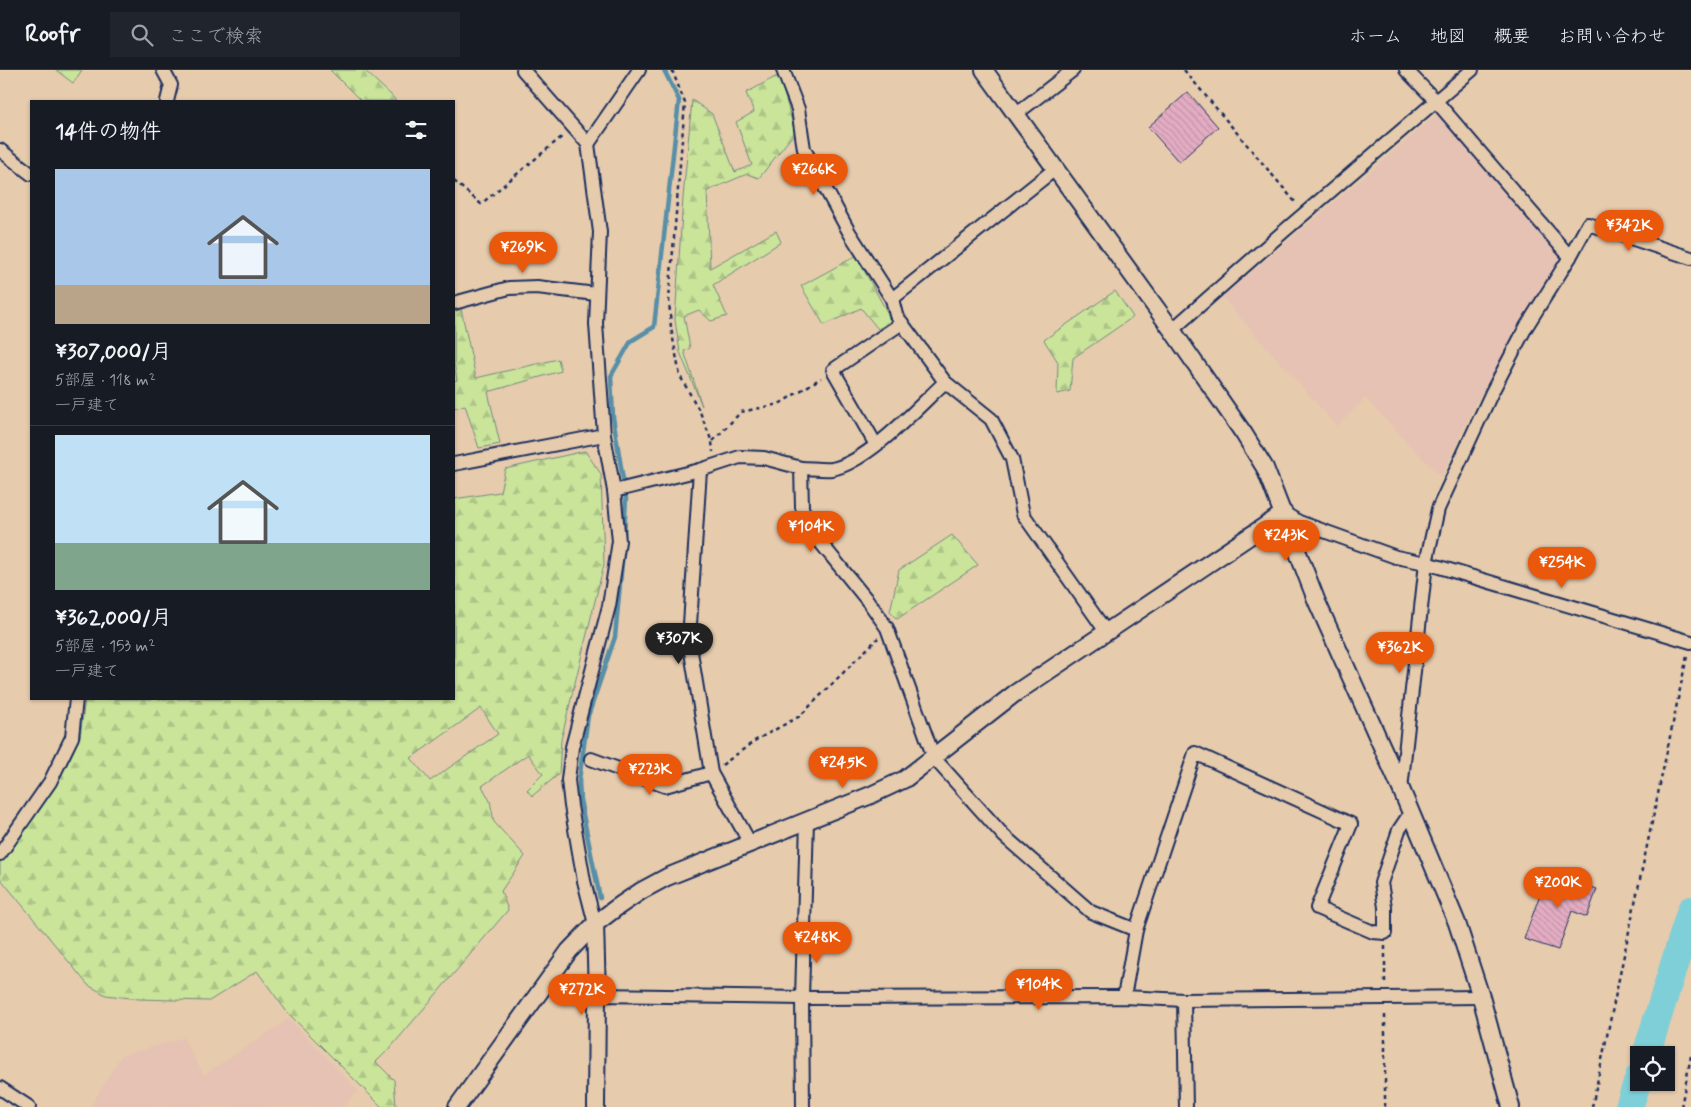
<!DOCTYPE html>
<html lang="ja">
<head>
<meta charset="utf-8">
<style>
  body { margin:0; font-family:Mynerve,"Klee One",sans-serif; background:#20242c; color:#f1f3f6; height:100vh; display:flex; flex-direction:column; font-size:19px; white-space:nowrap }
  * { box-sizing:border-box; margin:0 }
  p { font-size:16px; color:#9ea1a6 }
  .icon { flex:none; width:28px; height:28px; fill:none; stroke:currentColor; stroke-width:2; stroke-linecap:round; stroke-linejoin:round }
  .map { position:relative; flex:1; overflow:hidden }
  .side { position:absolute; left:30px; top:30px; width:425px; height:600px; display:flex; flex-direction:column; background:#171b24; border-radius:0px; box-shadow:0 1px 4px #0004 }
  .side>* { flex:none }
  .tools { position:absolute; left:1630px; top:976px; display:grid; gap:10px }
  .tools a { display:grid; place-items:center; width:45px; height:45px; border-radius:0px; background:#171b24; box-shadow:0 1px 4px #0004; font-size:25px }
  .price { position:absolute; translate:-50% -42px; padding:0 11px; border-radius:18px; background:#ea580c; color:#fff; font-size:16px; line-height:32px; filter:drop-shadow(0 1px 2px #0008) }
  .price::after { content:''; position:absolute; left:50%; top:30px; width:15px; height:11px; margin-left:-8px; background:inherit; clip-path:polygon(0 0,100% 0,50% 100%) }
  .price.active { background:#222; color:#fff }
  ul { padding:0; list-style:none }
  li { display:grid; align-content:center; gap:10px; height:265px; padding:0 25px }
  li+li { border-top:1px solid #363941 }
  li span { display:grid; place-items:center; height:155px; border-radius:0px; color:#555 }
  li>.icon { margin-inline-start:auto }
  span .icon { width:90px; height:90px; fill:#fffc; stroke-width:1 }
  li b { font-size:21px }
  h2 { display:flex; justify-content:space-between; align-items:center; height:60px; padding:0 25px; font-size:21px }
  header { display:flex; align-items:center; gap:30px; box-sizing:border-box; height:70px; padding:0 25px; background:#171b24; border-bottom:1px solid #363941 }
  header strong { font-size:24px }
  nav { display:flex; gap:28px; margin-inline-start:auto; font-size:18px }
  .search { width:350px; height:45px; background:#20242c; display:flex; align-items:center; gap:12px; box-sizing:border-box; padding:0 18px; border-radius:0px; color:#9ea1a6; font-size:19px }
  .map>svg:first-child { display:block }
  .built { fill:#e5c2b3 }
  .forest { fill:url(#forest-firs); stroke:#728a7c; fill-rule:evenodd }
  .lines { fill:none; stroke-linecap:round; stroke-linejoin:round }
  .stream { stroke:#568fa7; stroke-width:4.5 }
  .river { stroke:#7ecfd7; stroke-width:28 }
  .building { fill:url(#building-back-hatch); stroke:#1b2f5e }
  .minor-casing { stroke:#1b2f5e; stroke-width:16 }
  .tertiary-casing { stroke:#1b2f5e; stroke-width:20 }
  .path { stroke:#1b2f5e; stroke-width:2.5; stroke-dasharray:4 4; stroke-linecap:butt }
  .minor { stroke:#e6cbad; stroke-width:12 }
  .tertiary { stroke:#e6cbad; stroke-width:16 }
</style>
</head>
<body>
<header>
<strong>Roofr</strong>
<div class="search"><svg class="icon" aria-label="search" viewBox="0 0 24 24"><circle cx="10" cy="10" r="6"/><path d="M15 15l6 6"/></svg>ここで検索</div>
<nav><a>ホーム</a><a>地図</a><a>概要</a><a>お問い合わせ</a></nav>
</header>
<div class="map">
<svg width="1691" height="1037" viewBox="0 0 1691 1037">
  <defs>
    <pattern id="forest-firs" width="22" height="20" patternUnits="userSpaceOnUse" patternTransform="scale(1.25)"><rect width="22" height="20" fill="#cae49a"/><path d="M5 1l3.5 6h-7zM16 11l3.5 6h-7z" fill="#adc487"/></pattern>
    <pattern id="building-back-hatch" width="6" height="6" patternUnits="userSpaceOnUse" patternTransform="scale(1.25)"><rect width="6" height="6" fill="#e3acc2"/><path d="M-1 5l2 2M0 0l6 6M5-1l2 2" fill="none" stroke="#c294a9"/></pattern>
  </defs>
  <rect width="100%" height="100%" fill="#e6cbad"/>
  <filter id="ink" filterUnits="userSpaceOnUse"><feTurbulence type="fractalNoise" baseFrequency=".02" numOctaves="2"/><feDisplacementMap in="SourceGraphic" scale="10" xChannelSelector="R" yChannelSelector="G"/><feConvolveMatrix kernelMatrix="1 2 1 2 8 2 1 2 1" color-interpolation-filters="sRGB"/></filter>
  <g filter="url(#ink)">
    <g class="built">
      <polygon points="1438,44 1562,184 1559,194 1515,265 1476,333 1441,407 1365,328 1337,356 1222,227"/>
      <polygon points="289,949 358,1021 343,1037 90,1037 121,986 183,968 204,1005"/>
    </g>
    <g class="forest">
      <polygon points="56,0 82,0 73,13"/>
      <polygon points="330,0 364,0 391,25 396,31 361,31"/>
      <polygon points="779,5 795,62 759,108 747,104 707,121 710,198 776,161 781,172 713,215 727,246 711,251 699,240 684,246 690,278 684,281 702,336 680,282 675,250 683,128 692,30 712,44 735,102 752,95 736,52 754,42 746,23"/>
      <polygon points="856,186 892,251 878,259 861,238 824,255 801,216"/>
      <polygon points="1115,221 1133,247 1073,288 1070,321 1057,324 1058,292 1044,270"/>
      <polygon points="461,239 476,308 558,289 561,301 488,322 500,374 479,378 465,335 454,338 454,311 457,310 454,294 454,242"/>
      <path d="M585 381 601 404 604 494 561 670 559 704 532 726 527 720 543 704 528 684 482 716 490 731 494 752 525 786 501 821 508 840 391 977 376 992 394 1010 396 1037H382L287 942 257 901 209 931 139 929 106 925 88 915 0 808V792L69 690 80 667 85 629H454V429L500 422 505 399ZM481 638 498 664 430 711 411 688Z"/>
      <polygon points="952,465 978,495 897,549 890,542 899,500"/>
    </g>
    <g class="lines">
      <g class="stream">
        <polyline points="624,467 626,428 613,347 611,306 631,271 654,257 679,30 664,0"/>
        <polyline points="600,828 580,730 579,710 588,646 615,567 623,482"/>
      </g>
      <g class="river">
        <polyline points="1646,985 1691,840"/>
        <polyline points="1629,1037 1639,1007"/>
      </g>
    </g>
    <g class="building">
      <polygon points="1188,22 1218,57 1179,92 1148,57"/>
      <polygon points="1548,802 1597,819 1587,847 1572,841 1558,880 1524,869"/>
    </g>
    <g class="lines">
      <g class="minor-casing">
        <g id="minor">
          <polyline points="163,0 171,15 167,31"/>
          <polyline points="523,0 588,74 600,162 596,254 604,365 614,421 619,471 609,536 572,677 568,710 571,736 584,811 595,854"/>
          <polyline points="783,0 798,39 804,79 849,162 892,229"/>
          <polyline points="1016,44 1073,0"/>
          <polyline points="588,74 639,0"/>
          <polyline points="0,80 31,104"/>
          <polyline points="1055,99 892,229 896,245 945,312 991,349 1012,389 1023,444 1107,563"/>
          <polyline points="1570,187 1588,154 1691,188"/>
          <polyline points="454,233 509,218 537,217 596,224"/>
          <polyline points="1172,260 1283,162 1472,0"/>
          <polyline points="876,375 833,300 902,253"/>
          <polyline points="454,394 604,365"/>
          <path d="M801 398C810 398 822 400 832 399 868 392 918 337 945 312"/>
          <polyline points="700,400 689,570 711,703 750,773"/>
          <polyline points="614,421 700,400 740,387 764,388 801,398 802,437 808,457 871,535 887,558 934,688 1004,766 1091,842 1136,860"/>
          <polyline points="1284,443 1299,452 1396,487 1426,493 1691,572"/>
          <polyline points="591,689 665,716 711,703"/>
          <polyline points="1401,719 1426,493 1438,439 1492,322 1526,257 1570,187 1436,31 1406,0"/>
          <polyline points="0,784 50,712 72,667 76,629"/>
          <polyline points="597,925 802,928 1124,927 1184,930 1481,927"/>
          <polyline points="1124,927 1136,860 1195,683 1351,754 1317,838 1373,862 1385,863 1385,837 1381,813 1399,760 1411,742"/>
          <polyline points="1184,930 1186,1037"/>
          <polyline points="0,1018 29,1037"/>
          <polyline points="803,1037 802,928 807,750"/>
        </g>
      </g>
      <g class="tertiary-casing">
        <g id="tertiary">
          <polyline points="984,0 1172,260 1244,364 1265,398 1317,532 1401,719 1457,853 1481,927 1511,1037"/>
          <polyline points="595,854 597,925 596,1037"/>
          <polyline points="457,1037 569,881 595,854 616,838 641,821 667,807 871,725 905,709 1014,624 1284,443"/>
        </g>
      </g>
      <g class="path">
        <polyline points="672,0 685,33 669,229 671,258 680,306 700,342 712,372 713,382"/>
        <polyline points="1184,0 1296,133"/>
        <polyline points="454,111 481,134 564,65"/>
        <polyline points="713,371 741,342 779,334 821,308"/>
        <polyline points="722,695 756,670 800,646 878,568"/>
        <polyline points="1385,876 1385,916"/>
        <polyline points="1385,1037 1385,941"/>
        <polyline points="1592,1037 1687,586"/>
        <polyline points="1681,1037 1691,986"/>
      </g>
      <use href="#minor" class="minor"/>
      <use href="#tertiary" class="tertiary"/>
    </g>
  </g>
</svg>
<div class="tools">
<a><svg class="icon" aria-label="locate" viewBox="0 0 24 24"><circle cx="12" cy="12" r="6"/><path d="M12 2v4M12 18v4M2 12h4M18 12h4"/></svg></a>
</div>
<b class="price" style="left:814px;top:126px">¥266K</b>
<b class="price" style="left:1629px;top:182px">¥342K</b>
<b class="price" style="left:523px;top:204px">¥269K</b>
<b class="price" style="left:811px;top:483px">¥104K</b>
<b class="price" style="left:1286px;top:492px">¥243K</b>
<b class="price" style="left:1562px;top:519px">¥254K</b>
<b class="price active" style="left:679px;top:595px">¥307K</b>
<b class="price" style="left:1400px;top:604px">¥362K</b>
<b class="price" style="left:843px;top:719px">¥245K</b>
<b class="price" style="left:650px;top:726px">¥223K</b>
<b class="price" style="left:1558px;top:839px">¥200K</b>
<b class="price" style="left:817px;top:894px">¥248K</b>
<b class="price" style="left:1039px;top:941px">¥104K</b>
<b class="price" style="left:582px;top:946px">¥272K</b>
<section class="side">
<h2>14件の物件<svg class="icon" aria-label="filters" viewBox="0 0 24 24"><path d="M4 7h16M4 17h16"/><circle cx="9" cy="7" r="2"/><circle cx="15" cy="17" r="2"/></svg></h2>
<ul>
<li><span style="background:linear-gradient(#a9c7e8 75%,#b9a48a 0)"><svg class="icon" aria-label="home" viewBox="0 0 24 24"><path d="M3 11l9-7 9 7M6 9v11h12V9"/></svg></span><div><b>¥307,000/月</b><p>5部屋 · 118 m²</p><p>一戸建て</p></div></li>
<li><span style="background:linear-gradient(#bfe0f5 70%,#7fa58c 0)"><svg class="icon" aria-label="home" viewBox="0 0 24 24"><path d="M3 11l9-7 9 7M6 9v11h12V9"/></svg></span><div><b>¥362,000/月</b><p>5部屋 · 153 m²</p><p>一戸建て</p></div></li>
</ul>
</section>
</div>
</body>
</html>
